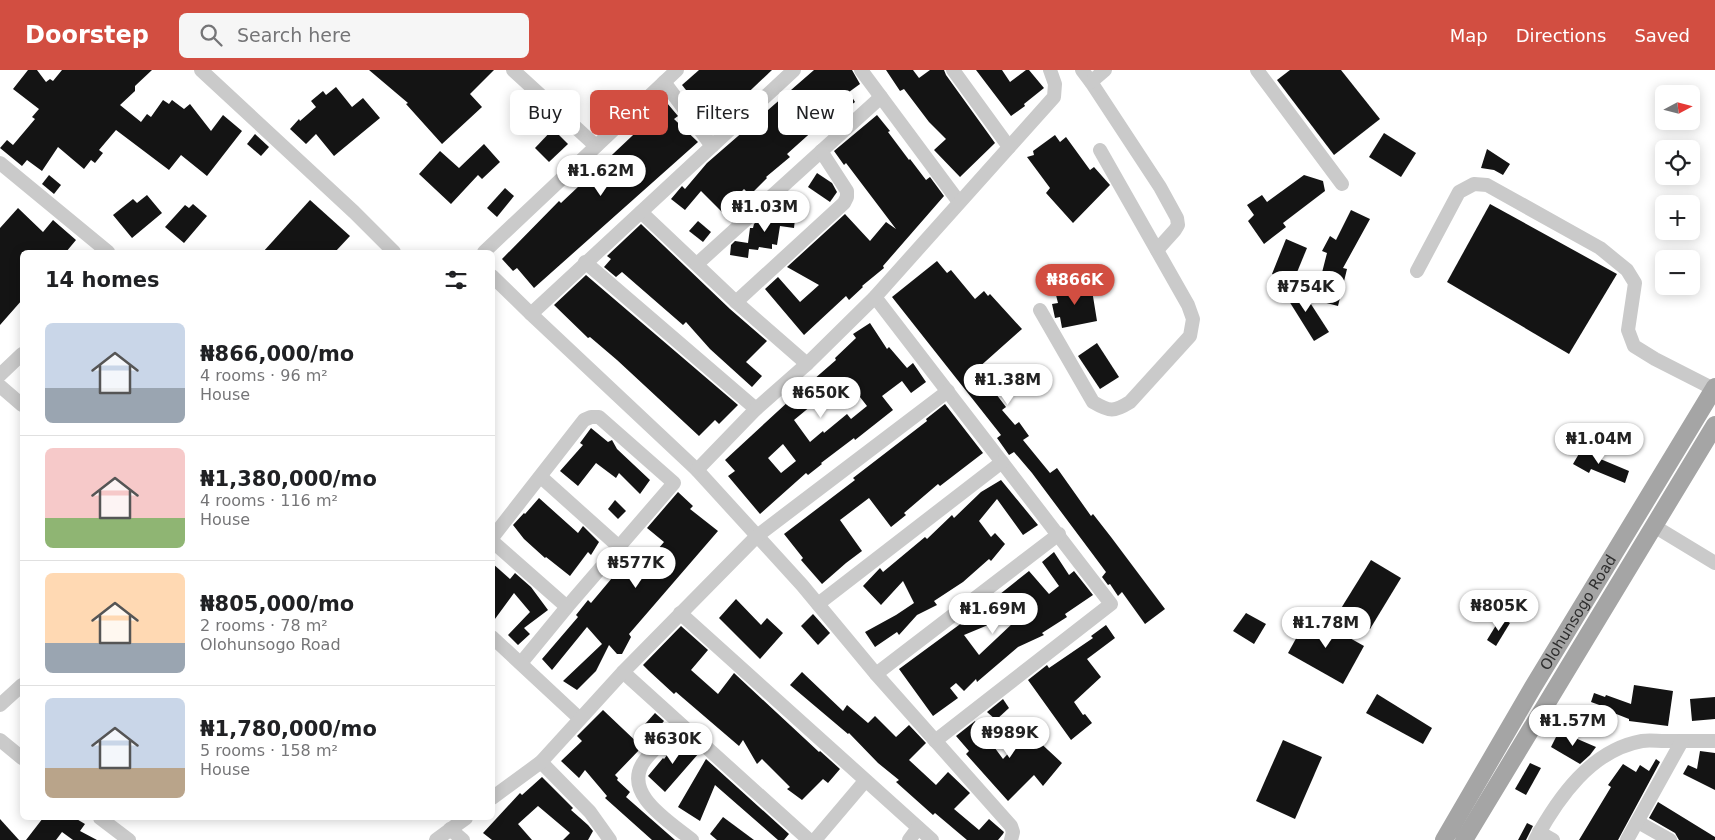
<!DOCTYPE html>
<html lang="en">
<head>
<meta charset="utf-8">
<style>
  body { margin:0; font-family:"DejaVu Sans",sans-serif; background:#f6f6f6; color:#202124; height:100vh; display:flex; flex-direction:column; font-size:19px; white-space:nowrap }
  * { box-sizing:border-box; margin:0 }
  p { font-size:16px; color:#757577 }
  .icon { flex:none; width:28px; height:28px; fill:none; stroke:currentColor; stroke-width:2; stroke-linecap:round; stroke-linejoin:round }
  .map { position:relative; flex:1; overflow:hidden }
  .drawer { position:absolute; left:20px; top:180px; width:475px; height:570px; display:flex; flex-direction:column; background:#fff; border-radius:8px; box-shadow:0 2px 12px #0003 }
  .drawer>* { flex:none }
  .banner { position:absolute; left:510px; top:20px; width:475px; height:45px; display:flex; gap:10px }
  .needle { width:32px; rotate:83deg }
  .controls { position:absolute; left:1655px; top:15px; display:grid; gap:10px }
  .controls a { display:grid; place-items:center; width:45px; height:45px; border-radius:8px; background:#fff; box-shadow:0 2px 12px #0003; font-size:25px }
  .price { position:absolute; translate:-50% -42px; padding:0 11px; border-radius:18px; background:#fff; color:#222; font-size:16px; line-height:32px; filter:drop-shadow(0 1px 2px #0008) }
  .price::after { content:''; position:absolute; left:50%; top:30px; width:15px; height:11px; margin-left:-8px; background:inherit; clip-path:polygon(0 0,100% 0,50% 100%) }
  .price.active { background:#d24e41; color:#fff }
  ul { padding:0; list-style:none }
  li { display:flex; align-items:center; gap:15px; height:125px; padding:0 25px }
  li+li { border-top:1px solid #e0e0e0 }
  li span { display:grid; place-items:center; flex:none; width:140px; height:100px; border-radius:8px; color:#555 }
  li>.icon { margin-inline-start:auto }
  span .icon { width:60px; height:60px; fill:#fffc; stroke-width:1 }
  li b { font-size:21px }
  h2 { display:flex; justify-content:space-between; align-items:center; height:60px; padding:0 25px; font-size:21px }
  .chip { padding:0 18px; border-radius:8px; background:#fff; box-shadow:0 2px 12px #0003; font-size:18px; line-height:45px }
  .chip.active { background:#d24e41; color:#fff }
  header { display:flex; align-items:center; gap:30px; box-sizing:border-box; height:70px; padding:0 25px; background:#d24e41; color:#fff }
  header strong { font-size:24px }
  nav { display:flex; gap:28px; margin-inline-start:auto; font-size:18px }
  .search { width:350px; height:45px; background:#f6f6f6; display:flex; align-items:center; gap:12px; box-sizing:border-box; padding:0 18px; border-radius:8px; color:#757577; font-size:19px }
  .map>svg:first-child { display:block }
  .building { fill:#141414; fill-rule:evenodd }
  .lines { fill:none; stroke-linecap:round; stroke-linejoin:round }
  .minor { stroke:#cacaca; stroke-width:14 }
  .major { stroke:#a5a5a5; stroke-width:18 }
  .labels { text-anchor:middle; stroke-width:5; stroke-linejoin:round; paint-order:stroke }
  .street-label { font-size:15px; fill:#2d2d2d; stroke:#fff }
</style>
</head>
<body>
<header>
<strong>Doorstep</strong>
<div class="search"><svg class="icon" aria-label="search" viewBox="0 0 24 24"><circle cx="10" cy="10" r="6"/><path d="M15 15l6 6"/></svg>Search here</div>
<nav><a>Map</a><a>Directions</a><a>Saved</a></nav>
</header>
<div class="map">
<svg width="1715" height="770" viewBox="0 0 1715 770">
  <rect width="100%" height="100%" fill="#fff"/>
  <g class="building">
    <polygon points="28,0 37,0 46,12 50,9 53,11 62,0 152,0 135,16 135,21 120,35 141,52 147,44 151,47 163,30 169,34 172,30 184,39 190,34 211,61 223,45 242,61 207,106 181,85 169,100 116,60 99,80 103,83 95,93 91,90 84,99 58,77 42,101 27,90 22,96 0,78 7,70 13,75 35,49 32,47 39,39 13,19"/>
    <polygon points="369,0 494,0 470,24 482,37 442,74 406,34 408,33"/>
    <polygon points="699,0 772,0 714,55 682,15"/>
    <polygon points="814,0 852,0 860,14 849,22 855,32 818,61 816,58 787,84 790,87 766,107 767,108 750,125 744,119 722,142 701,121 685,140 671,129 682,116 685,119 707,93"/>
    <polygon points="886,0 913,0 919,8 930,0 944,0 946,5 995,73 960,107 934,80 946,69 929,52 904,19 900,21"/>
    <polygon points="976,0 1002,0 1010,12 1026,0 1029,0 1044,18 1024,34 1025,36 1011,46"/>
    <polygon points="1290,0 1341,0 1380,49 1334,85 1277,10"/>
    <polygon points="336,17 352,37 363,28 380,48 334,86 316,64 306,74 290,59 299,49 300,51 316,37 311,31 323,21 326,25"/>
    <polygon points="667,33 678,46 674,49 698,72 534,218 517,198 513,201 502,189 559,131 561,133"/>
    <polygon points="877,45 890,61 888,62 909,90 910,89 926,110 930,107 944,126 883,196 884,198 862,216 863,217 849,230 846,226 804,265 765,219 778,207 800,232 819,215 787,197 845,144 870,171 886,152 896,159 846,93 844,95 834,81"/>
    <polygon points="553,59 568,74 549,92 535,78"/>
    <polygon points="1384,63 1416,83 1401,107 1369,87"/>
    <polygon points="255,64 269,77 261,86 247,74"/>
    <polygon points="1055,65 1060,72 1066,67 1090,100 1094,97 1110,115 1073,153 1046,123 1050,118 1027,87 1034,85 1033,81"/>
    <polygon points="484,74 500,92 482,109 478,105 451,134 419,104 440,81 459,98"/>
    <polygon points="1487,79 1510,94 1503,105 1494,100 1481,98"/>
    <polygon points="817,103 832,113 837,122 830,132 808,117"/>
    <polygon points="49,105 61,115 54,124 42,114"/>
    <polygon points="1304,105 1323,111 1325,121 1283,153 1286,157 1264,174 1248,151 1254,145 1247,135 1262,125 1267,132"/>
    <polygon points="505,118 514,126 497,147 487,138"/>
    <polygon points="147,125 162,143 132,168 113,145 133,129 137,133"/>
    <polygon points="310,130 350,166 335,182 263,182"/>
    <polygon points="193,134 207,146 184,173 165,157 185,135 189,138"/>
    <polygon points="1490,134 1617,204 1569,284 1447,212"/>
    <polygon points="773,137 796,140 794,158 780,156 777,175 772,174 772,179 759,177 758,180 749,179 748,188 730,185 731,175 735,171 748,173 750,158 753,158 754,154 759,149 776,152 771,147"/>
    <polygon points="18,138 43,162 53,150 76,170 66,182 22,182 22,230 0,255 0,158"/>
    <polygon points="1351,140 1370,149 1343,198 1347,199 1338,236 1315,230 1327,183 1322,181 1330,166 1336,170"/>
    <polygon points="698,151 711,162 703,172 689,161"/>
    <polygon points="641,154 730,239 767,271 746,292 762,306 752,317 710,279 686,252 683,255 622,202 616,207 604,197 611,189 607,186"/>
    <polygon points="1286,169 1307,178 1293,212 1272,204"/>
    <polygon points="937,191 947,203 951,200 975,229 984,221 988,226 990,224 1022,259 977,299 1006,337 1002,340 1015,355 1019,352 1029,366 1023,370 1050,403 1057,398 1091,446 1093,444 1111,467 1165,539 1145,554 1122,522 1118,526 1110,514 1108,515 1102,507 1106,502 1032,403 1014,382 1009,385 997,368 1001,365 892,227"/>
    <polygon points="586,205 738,335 719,354 715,350 699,366 617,290 590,267 588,268 554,235"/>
    <polygon points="1091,214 1097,251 1062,258 1060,247 1055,248 1052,234 1058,233 1055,221"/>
    <polygon points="1298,214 1329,262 1314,271 1284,223"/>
    <path d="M870 253 887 279 889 277 907 298 913 293 926 312 911 323 902 311 882 326 893 340 855 370 854 368 821 393 822 394 808 405 806 403 760 444 728 406 735 401 725 390 790 330 836 290 835 288 856 268 853 264ZM846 309 867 336 851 349 847 344 824 363 823 361 810 372 794 350 811 336 813 338ZM783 374 796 391 781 403 768 388Z"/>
    <polygon points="1097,273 1119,307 1100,319 1078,286"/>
    <polygon points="945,334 983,383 940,416 938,414 904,443 906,445 891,457 869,428 840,450 862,481 846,493 822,514 801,490 803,488 784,464 855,410 853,408 927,351 926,349"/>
    <polygon points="591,358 608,372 612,370 617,379 650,410 640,424 619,403 616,408 596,393 578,416 560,401 583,375 580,373"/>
    <polygon points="1584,375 1600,384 1598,388 1629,401 1625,413 1591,399 1589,403 1573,394"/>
    <polygon points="1001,410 1038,455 1023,465 997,429 979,451 991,467 995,463 1005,474 991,491 989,489 963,512 934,531 937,535 917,545 899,565 897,562 875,577 865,562 896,545 914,533 903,511 881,535 863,516 880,498 883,502 925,467 927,469 952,445 954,448 981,422"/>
    <polygon points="678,422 693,436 690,439 718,461 629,564 631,567 622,584 617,584 609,575 596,601 577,620 563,611 602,574 587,557 552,600 542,589 578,547 576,545 588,530 591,533 628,489 640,500 664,472 647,458"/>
    <polygon points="539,428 578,463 583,456 599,472 591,485 588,482 570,506 546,487 545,488 524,469 513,455 524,443 525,444"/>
    <polygon points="615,430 626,441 618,449 608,439"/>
    <path d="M1054 482 1069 505 1074 501 1093 525 1065 544 1067 547 1042 563 1044 565 1018 577 977 612 976 609 964 621 956 613 950 618 958 628 933 646 899 599 963 552 984 534 985 536 1029 501 1049 524 1059 516 1042 492ZM1029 538 979 585 964 565Z"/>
    <polygon points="1371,490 1401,508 1370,559 1340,540"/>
    <polygon points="492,493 510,509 515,503 531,517 548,540 524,558 530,564 518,575 508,565 530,542 514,523 492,553"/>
    <polygon points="736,529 761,555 767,548 783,563 760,589 719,548"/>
    <polygon points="1246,543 1266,554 1254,574 1233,561"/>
    <polygon points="813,544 830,563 818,575 801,556"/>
    <polygon points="1309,545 1364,576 1343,614 1288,583"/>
    <polygon points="1501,547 1510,553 1496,576 1487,570"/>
    <polygon points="1106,555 1115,568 1087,589 1101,607 1074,632 1083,645 1085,644 1092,653 1071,670 1028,610 1047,595 1049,598 1093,568 1091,566"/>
    <polygon points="681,556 708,580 691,600 718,624 734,603 819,682 820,681 840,699 828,713 823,709 802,730 787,719 790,717 762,689 757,694 743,670 739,676 676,622 674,624 649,601 643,595"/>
    <polygon points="802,602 843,641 847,635 868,653 875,646 896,667 909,655 926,673 909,690 936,715 948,702 970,723 954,739 979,760 989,749 1004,762 1003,764 998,770 967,770 935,743 933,745 896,712 899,710 878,693 849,663 848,664 790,615"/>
    <polygon points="1634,615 1673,621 1668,656 1629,651 1629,649 1601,638 1602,636 1591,632 1594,623 1605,627 1606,625 1631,634"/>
    <polygon points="1377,624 1432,658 1423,674 1366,643"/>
    <polygon points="1715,627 1715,649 1692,651 1690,629"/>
    <polygon points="1003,629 1009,638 996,650 987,642"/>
    <polygon points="603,640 642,677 615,705 618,708 617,710 630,722 626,727 675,770 652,770 605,728 607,726 585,700 579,708 561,691 582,671 577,666"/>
    <polygon points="655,643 664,651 655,662 645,654"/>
    <polygon points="975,651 1003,689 1019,672 1012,666 1024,653 1036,664 1034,667 1062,693 1043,716 1034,705 1008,731 966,684 969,681 956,666"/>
    <polygon points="1559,661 1596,677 1590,685 1580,694 1551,677"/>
    <polygon points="681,667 699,683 665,722 648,706 663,688 664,689"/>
    <polygon points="1283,670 1322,687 1295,749 1256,731"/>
    <polygon points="1700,681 1715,683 1715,720 1683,704 1688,695 1697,699"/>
    <polygon points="706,689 789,764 784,770 778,770 715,715 700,751 678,737"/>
    <polygon points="1656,689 1660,692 1618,770 1579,770 1611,717 1608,715 1623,694 1636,702 1640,695 1649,701"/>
    <polygon points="1530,693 1541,698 1526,725 1515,719"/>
    <polygon points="542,707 573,738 571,740 588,755 593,761 588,770 563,770 570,763 538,736 518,754 532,770 492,770 483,763 520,723 522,725"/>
    <polygon points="1658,732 1715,767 1715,770 1679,770 1675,763 1649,748"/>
    <polygon points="723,747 754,770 717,770 710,764"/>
    <polygon points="43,748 75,748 85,754 80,761 97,770 73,770 62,762 56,770 26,770"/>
    <polygon points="0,749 19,770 0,770"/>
    <polygon points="1527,753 1533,756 1526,770 1518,770"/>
  </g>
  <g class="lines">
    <g class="minor">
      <polyline points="201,0 354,142 394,182"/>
      <polyline points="513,0 596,76"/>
      <polyline points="861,0 959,132"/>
      <polyline points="953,0 1009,77"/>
      <polyline points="1082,0 1091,12 1160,117 1177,148 1178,155 1175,160 1157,180"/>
      <polyline points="1257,0 1342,114"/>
      <polyline points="664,12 712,76"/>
      <polyline points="1091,12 1105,0"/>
      <polyline points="0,93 108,182"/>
      <polyline points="641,142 736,232 807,294"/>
      <polyline points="484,182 677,0"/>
      <polyline points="585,192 756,339"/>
      <polyline points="697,194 881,27"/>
      <polyline points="1417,201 1459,122 1474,114 1487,115 1600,178 1627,200 1635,213 1628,260 1634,276 1655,289 1714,319"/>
      <polyline points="492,206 531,244 697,400 802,515 876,604 1011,756 1013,762 1011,770"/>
      <polyline points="875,227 1111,534 935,671"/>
      <polyline points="736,232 844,133 847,127 847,121 821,81"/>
      <path d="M1040 240 1093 332C1110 342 1114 342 1130 332L1190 266 1193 249 1188 235 1100 80"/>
      <polyline points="531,244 794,0"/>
      <polyline points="0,305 22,284"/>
      <polyline points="0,316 22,335"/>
      <polyline points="697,400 756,339 807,294 875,227 1054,27 1055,14 1050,0"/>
      <polyline points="541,407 618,476"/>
      <polyline points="1654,456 1715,493"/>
      <polyline points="492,468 584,350 591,347 599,347 674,413 567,537 521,593"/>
      <polyline points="492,471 567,537"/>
      <polyline points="818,534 1002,392"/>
      <polyline points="680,543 932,770"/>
      <polyline points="492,567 579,648"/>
      <polyline points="623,602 809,770"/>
      <polyline points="876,604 1059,464"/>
      <polyline points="0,635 22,615"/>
      <path d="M681 655C670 666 655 677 645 690 620 723 670 752 692 770"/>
      <polyline points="0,670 22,688"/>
      <polyline points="541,692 590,742 610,770"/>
      <polyline points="492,728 541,692 623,602 757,466 948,321"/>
      <polyline points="100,748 129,770"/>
      <polyline points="1638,752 1670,770"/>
      <polyline points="450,759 463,770"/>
      <polyline points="1539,762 1553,770"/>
      <polyline points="436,770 466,748"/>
      <polyline points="815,770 865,711"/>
      <polyline points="909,770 918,758"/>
      <path d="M1535 770C1558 728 1591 680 1642 671 1649 670 1657 671 1665 671 1682 671 1698 671 1715 671"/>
      <polyline points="1627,770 1682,671"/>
    </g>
    <g class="major">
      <path id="s1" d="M1444 770 1533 617 1715 317"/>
      <polyline points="1464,770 1715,355"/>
    </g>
  </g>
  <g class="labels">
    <g class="street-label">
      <text dy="5" stroke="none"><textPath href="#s1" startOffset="264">Olohunsogo Road</textPath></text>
    </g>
  </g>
</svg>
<div class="controls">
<a><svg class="needle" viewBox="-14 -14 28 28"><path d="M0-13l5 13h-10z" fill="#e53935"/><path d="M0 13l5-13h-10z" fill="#757577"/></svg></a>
<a><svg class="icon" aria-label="locate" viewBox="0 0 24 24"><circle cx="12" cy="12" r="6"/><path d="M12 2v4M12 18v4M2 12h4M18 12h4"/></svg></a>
<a>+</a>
<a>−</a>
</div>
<b class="price" style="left:601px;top:127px">₦1.62M</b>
<b class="price" style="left:765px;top:163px">₦1.03M</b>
<b class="price active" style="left:1075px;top:236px">₦866K</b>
<b class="price" style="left:1306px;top:243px">₦754K</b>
<b class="price" style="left:1008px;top:336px">₦1.38M</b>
<b class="price" style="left:821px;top:349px">₦650K</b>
<b class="price" style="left:1599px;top:395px">₦1.04M</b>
<b class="price" style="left:636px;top:519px">₦577K</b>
<b class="price" style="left:1499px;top:562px">₦805K</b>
<b class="price" style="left:993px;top:565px">₦1.69M</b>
<b class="price" style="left:1326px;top:579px">₦1.78M</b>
<b class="price" style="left:1573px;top:677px">₦1.57M</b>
<b class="price" style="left:1010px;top:689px">₦989K</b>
<b class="price" style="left:673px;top:695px">₦630K</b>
<div class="banner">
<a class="chip">Buy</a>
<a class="chip active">Rent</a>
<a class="chip">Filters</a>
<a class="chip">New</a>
</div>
<section class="drawer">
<h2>14 homes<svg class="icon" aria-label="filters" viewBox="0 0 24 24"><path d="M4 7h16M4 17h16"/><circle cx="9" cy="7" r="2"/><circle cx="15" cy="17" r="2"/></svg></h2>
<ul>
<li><span style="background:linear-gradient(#c9d6e8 65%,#9aa5b1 0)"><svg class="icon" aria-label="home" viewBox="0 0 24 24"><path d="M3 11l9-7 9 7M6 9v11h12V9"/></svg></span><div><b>₦866,000/mo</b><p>4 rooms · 96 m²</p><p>House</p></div></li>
<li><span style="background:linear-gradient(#f6c9c9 70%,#8fb573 0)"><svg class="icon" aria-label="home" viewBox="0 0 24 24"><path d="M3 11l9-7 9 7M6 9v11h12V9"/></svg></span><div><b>₦1,380,000/mo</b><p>4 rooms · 116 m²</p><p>House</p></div></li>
<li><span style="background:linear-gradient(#ffd9b3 70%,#9aa5b1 0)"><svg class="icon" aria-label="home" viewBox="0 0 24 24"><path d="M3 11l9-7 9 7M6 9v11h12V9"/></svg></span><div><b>₦805,000/mo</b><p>2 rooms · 78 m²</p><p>Olohunsogo Road</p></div></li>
<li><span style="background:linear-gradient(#c9d6e8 70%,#b9a48a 0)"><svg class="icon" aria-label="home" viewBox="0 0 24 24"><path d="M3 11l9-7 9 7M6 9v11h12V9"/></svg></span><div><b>₦1,780,000/mo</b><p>5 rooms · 158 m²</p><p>House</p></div></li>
</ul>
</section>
</div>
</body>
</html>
